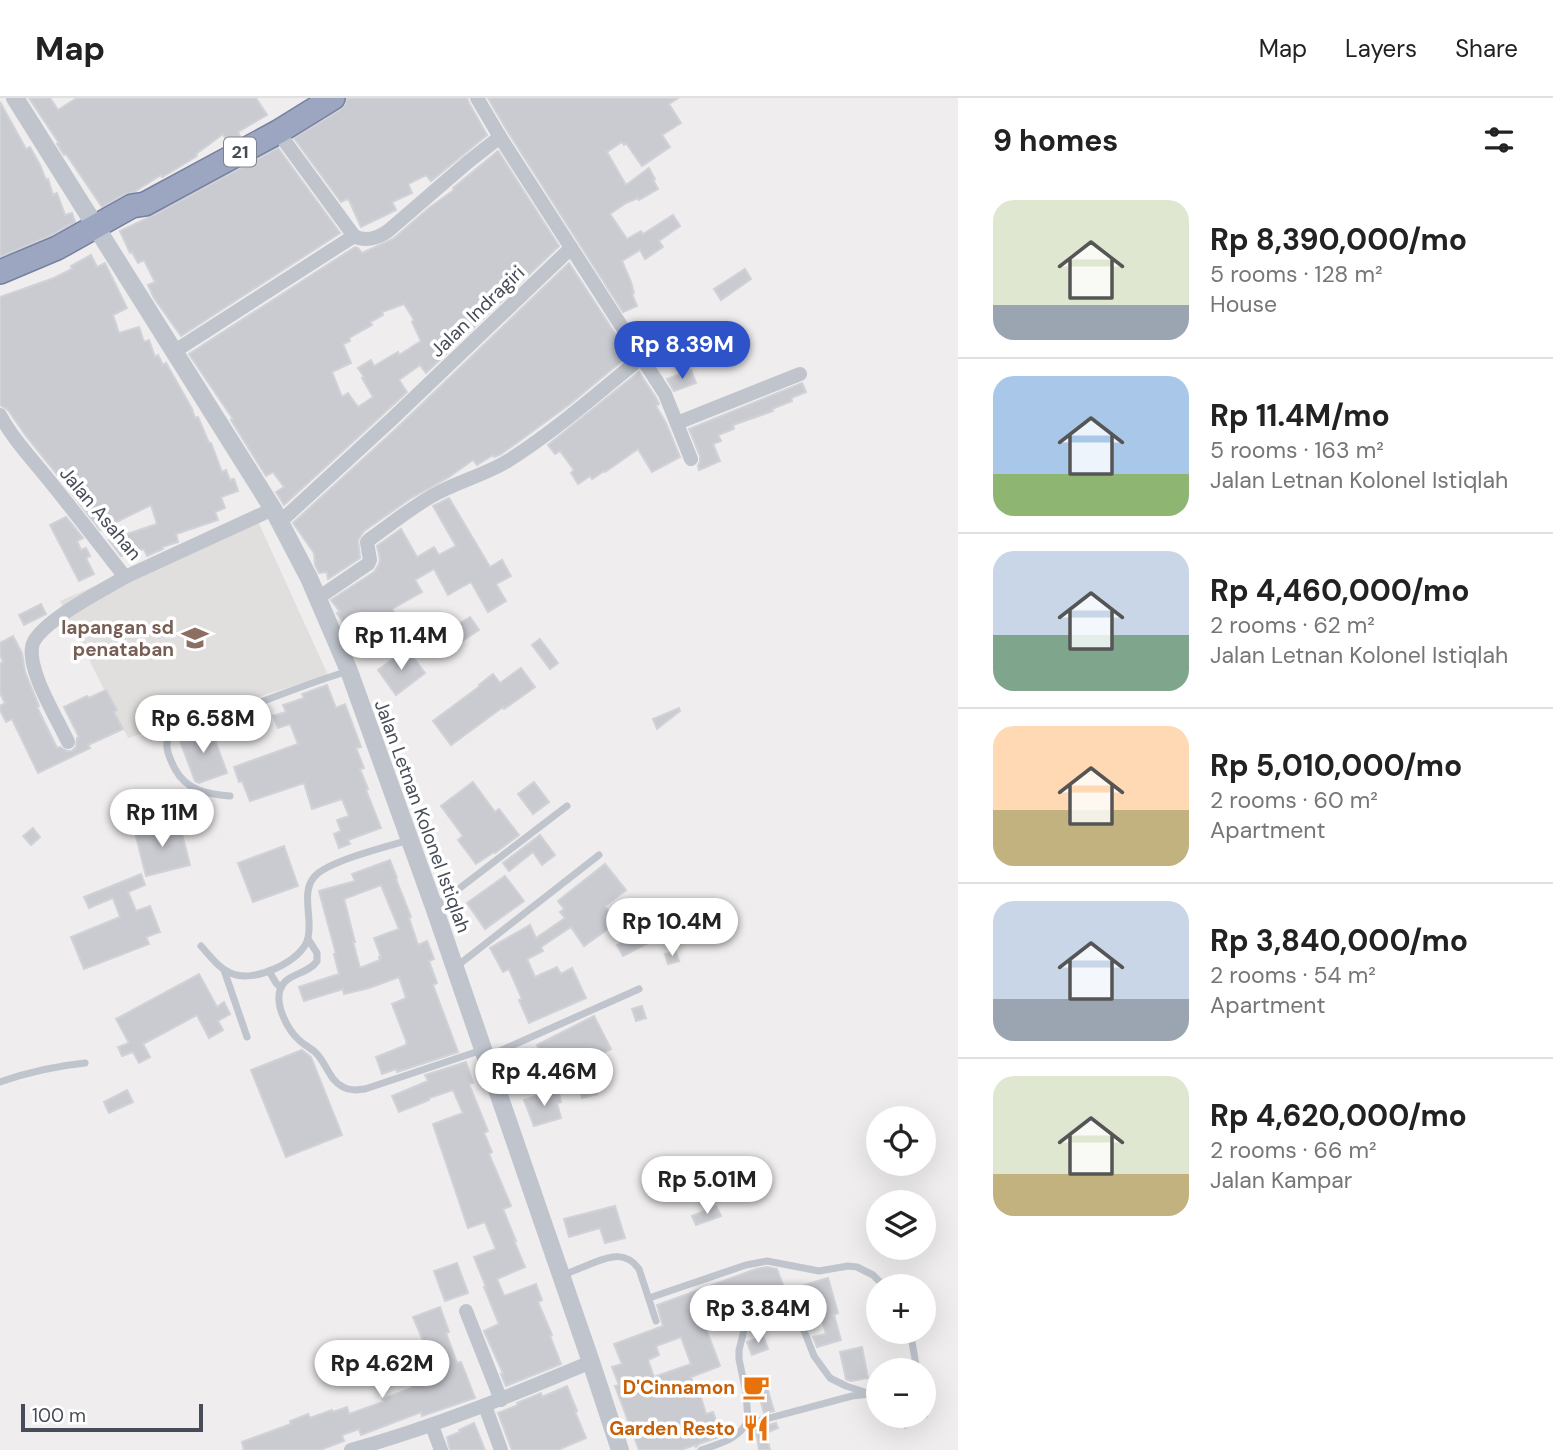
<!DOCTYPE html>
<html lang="en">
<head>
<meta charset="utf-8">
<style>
  body { margin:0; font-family:"DM Sans",sans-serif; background:#f6f6f6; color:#222; height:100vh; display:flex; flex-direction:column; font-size:26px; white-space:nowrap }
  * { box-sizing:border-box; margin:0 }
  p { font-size:23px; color:#767676 }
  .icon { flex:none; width:38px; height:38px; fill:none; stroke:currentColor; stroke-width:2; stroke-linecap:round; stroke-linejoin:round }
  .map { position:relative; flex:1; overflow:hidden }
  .drawer { display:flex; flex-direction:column; background:#fff; width:595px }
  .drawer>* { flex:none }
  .fabs { position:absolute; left:866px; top:1008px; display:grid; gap:14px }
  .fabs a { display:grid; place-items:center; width:70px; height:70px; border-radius:50%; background:#fff; box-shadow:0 7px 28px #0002; font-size:35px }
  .scale { position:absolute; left:21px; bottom:18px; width:182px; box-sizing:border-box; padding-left:7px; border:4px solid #474d58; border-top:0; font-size:19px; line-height:24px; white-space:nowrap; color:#474d58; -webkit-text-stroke:5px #fff; paint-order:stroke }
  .price { position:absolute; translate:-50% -60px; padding:0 16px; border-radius:24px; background:#fff; color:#222; font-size:23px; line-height:46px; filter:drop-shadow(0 2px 4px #0008) }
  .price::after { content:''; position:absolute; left:50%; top:42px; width:21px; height:16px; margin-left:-10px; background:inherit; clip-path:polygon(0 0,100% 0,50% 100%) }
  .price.selected { background:#2e52c8; color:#fff }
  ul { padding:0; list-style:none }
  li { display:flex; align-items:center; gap:21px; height:175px; padding:0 35px }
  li+li { border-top:2px solid #e0e0e0 }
  li span { display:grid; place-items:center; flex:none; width:196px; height:140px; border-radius:21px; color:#555 }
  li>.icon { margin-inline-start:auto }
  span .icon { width:84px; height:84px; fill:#fffc; stroke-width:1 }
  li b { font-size:30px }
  h2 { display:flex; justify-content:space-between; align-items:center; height:84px; padding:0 35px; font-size:30px }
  header { display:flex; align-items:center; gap:42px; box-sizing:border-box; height:98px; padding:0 35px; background:#fff; border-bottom:2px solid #e0e0e0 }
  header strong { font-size:33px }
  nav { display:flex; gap:38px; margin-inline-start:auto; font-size:24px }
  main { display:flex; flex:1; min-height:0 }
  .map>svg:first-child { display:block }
  .education { fill:#e0dfde }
  .building { fill:#cacbd1; stroke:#d1d2d8; stroke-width:2; fill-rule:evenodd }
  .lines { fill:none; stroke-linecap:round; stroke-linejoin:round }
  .trunk-casing { stroke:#7581a2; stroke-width:26 }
  .service { stroke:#bfc4cd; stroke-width:7 }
  .minor { stroke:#bfc4cd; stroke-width:14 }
  .tertiary { stroke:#bfc4cd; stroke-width:18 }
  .trunk { stroke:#9ca6c0; stroke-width:23 }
  .labels { text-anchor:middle; stroke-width:7; stroke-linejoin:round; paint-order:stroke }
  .shield { fill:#fff; stroke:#7e828a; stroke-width:2 }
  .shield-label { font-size:18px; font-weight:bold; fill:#474d58 }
  .street-label { font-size:19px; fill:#474d58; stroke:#fff }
  .education-label { font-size:19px; font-weight:bold; fill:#785e54; stroke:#fff; text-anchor:end }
  .food-label { font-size:19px; font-weight:bold; fill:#c56008; stroke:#fff; text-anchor:end }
</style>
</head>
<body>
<header>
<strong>Map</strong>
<nav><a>Map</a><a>Layers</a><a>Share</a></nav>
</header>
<main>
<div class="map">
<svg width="958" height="1352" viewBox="0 0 958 1352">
  <rect width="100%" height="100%" fill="#efeded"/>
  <polygon class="education" points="256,419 328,577 128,640 60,503"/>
  <g class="building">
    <polygon points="29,0 50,0 58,12 77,0 256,0 267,17 238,34 240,38 228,45 223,36 196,56 197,58 176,71 162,79 161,77 134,94 125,96 102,109 66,56 64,57 57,46 59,45"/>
    <polygon points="347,0 467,0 469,5 487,37 431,83 426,77 408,86 412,95 392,104 396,112 361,129 349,102 347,101 341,104 294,40 340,12 345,7"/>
    <polygon points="488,0 678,0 669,6 681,25 662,37 670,49 642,68 626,45 624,47 622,44 607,54 626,87 649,70 655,81 653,82 658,91 639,102 638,100 626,105 610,116 627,141 641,133 643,136 673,117 680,128 659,143 663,149 645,161 640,152 622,163 631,184 634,195 632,196 637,208 623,214 508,34"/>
    <polygon points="0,4 26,51 30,49 40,67 46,82 48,81 53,97 57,95 65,117 72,115 75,124 51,137 0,159"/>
    <polygon points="278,50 340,135 181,238 154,200 148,187 155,184 144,162 138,165 132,154 130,155 120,133 152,118"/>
    <path d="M498 53 559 148 426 275 420 267 399 282 407 294 284 407 276 394 284 389 273 374 266 378 231 322 233 321 189 256 355 149 358 150 362 155 393 141 429 110 454 92 453 90ZM404 206 414 222 412 224 421 243 399 257 398 254 374 268 371 262 358 270 364 279 362 280 373 299 358 309 348 295 342 299 332 274 351 265 343 246 350 243 349 240 372 227 370 224 383 217 382 214Z"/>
    <polygon points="91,157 97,169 105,165 127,210 113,217 119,235 139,229 144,244 149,242 155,259 158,257 163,267 166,265 192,311 195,320 198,319 209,345 211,345 222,374 226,372 230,382 234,381 238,393 221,399 225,410 215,414 218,422 176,436 178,444 162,449 163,451 147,458 144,451 121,458 109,442 157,426 151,407 100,432 69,392 64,376 59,379 26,338 8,312 0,307 0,199 54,180 72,171 71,168"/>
    <polygon points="569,165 629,257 570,306 518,344 501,356 494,359 493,357 477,367 473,362 449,379 411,400 364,433 358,442 360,460 328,481 327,474 319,475 315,467 314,455 293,425 398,329"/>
    <polygon points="745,171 751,181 721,202 714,191"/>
    <polygon points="691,272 696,285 674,293 667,281"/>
    <polygon points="639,274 656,300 659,306 656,308 666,325 680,359 652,374 638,351 605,374 604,373 592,381 590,378 578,386 571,375 574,372 560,353 555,356 548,347"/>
    <polygon points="802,285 806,294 791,300 792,303 772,311 773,313 733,327 734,331 718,337 721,343 713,346 720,363 699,372 698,368 700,363 700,358 689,331"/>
    <polygon points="449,400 490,469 502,462 511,478 496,486 506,503 488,514 471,484 448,497 434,471 415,482 422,494 392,511 404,531 360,558 348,539 351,537 337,515 340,514 331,502 374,474 379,466 380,461 377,448 401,431 417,459 434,449 439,457 456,448 433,408"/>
    <polygon points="66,419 83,440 77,443 81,452 86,450 90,458 86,460 94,476 79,483 50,427"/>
    <polygon points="41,506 46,516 24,527 19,517"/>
    <polygon points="470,519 479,532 453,549 444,535"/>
    <polygon points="13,538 22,555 25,574 39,608 37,609 57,650 60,649 67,653 72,653 76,649 77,640 79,639 64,609 87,598 89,600 106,592 117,612 114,614 123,631 88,647 90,650 38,675 12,621 6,624 0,612 0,608 5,605 0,595 0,566 3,564 0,557 0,545"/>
    <polygon points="540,541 558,565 550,571 532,547"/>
    <polygon points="407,551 425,575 396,597 378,572"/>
    <polygon points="521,570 535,589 504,611 503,609 451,647 433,623 480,588 479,587 493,576 500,585"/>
    <polygon points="327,587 336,610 345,606 361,649 356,650 364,670 360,671 368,691 366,692 381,730 348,742 350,746 339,750 334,736 341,733 337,722 349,718 342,701 312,711 304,685 250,703 242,683 239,684 234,669 298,646 290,626 278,630 273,618 286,614 283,607 304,600 302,596"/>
    <polygon points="679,610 680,613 657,631 653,621"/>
    <polygon points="210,628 227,675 199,685 195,683 179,640"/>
    <polygon points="473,684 495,714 499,711 519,737 495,755 494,754 476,766 458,742 463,738 441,708"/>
    <polygon points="534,684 549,704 533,716 518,696"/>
    <polygon points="179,724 190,767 146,778 135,734"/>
    <polygon points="33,730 40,739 31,747 23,738"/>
    <polygon points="540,737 555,757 542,767 533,754 509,773 503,765"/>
    <polygon points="284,748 298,788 253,804 238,765"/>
    <path d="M390 762 397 780 396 781 411 819 409 820 418 847 427 843 434 861 429 863 437 885 433 887 458 954 397 974 396 971 382 976 376 959 406 947V945H407L392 906 406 900 399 879 369 890 344 896 343 891 304 903 299 889 339 876 334 856H336L319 793 355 783 352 776ZM381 787 399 831 374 840 381 859H379L380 862 360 870 353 844H355L344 801Z"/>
    <polygon points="605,766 626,792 605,808 615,823 615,826 584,848 571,829 541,849 543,853 527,861 535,879 557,869 561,876 572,870 586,900 529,925 519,902 522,901 509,871 503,874 490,850 530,827 536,840 565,820 560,814 564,811 558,803"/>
    <polygon points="141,776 145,787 128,794 136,813 150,808 160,834 146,839 149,846 84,871 71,839 120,819 113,800 89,810 84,799"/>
    <polygon points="505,778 524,803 485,831 467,805"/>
    <polygon points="636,822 641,834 644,833 650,844 623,858 617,847 629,840 623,826"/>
    <polygon points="676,854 679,863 668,866 665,856"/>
    <polygon points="199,876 217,909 224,904 230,916 218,923 223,932 209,940 197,917 143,946 150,959 139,965 133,954 122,958 118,949 129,945 116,921"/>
    <polygon points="642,908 646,920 636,923 632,911"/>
    <polygon points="594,918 611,951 554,980 537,947"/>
    <polygon points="302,952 311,959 342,1037 286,1059 251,972"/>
    <polygon points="466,964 473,985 469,986 488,1033 484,1035 492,1054 489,1056 511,1108 503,1111 516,1143 514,1143 525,1169 497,1181 504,1198 536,1186 542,1202 538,1204 552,1237 550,1238 561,1266 506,1288 501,1276 503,1275 484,1233 499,1226 484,1189 486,1189 474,1159 496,1151 485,1124 468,1130 433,1026 463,1015 453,992 429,1000 429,1002 399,1014 392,998 428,983 425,977"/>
    <polygon points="592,981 597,996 582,1000 578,986"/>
    <polygon points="558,991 561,1004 557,1005 561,1020 534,1028 524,1002"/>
    <polygon points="127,992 133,1004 109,1015 104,1004"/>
    <polygon points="615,1108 625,1140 605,1145 600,1130 569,1139 564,1121"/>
    <polygon points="716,1108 721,1118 696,1127 692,1118"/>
    <polygon points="457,1165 468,1195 445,1203 434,1173"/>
    <path d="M767 1169 777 1171 783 1187 757 1197 761 1208 743 1215 745 1222 735 1226 728 1207 701 1217 720 1268 691 1279 697 1297 700 1296 706 1316 713 1314 722 1338 699 1346 696 1349 695 1347 681 1352H639L615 1288 619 1287 612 1269 622 1266 614 1246 663 1228 657 1207 756 1171ZM681 1239 691 1266 654 1279 648 1262 659 1257 656 1248Z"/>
    <polygon points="828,1180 838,1215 834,1217 841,1242 817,1249 813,1239 826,1236 816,1201 788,1209 784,1193"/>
    <polygon points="440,1209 449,1234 446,1235 457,1265 461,1264 475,1300 422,1318 421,1314 361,1337 359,1331 342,1337 344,1343 320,1352 244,1352 242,1344 291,1326 290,1323 308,1316 310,1320 332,1312 333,1314 347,1309 349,1316 383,1304 382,1301 412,1290 411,1288 431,1280 429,1276 436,1273 413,1219"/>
    <polygon points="763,1238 768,1251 752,1257 747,1244"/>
    <polygon points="862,1249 868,1280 851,1283 848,1282 846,1281 840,1254"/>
    <polygon points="567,1288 577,1313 575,1314 586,1340 558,1352 512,1352 498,1315 518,1307 517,1305 541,1295 542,1299"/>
    <polygon points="767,1289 774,1313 764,1315 757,1291"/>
    <polygon points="906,1318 928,1318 905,1330 901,1321"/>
    <polygon points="474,1325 485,1352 450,1352 447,1339 460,1334 459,1332"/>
    <polygon points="776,1325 778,1330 766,1335 770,1352 759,1352 757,1338 749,1341 747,1335 750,1332"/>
  </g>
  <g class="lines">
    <g class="trunk-casing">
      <polyline id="trunk" points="0,174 57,150 132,108 145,106 278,34 333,0"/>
    </g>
    <g class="service">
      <path d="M230 698C207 696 187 693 175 671 171 663 164 650 168 641 172 635 179 631 185 628 205 620 227 616 247 609 281 597 314 583 349 573"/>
      <polyline points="435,809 567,708"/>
      <path d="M308 841 317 855V863C308 877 285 875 280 892 275 908 288 932 299 942 304 947 311 950 316 955 327 966 329 982 343 989 350 993 357 992 365 991L482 952"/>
      <path d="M201 848C210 858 219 871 233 876 254 885 303 863 308 840 313 820 300 794 315 778 329 763 388 748 409 742"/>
      <polyline points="457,868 599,757"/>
      <polyline points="224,872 247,939"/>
      <polyline points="269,873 276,885 281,890"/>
      <polyline points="485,958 502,952 639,891"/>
      <path d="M0 984C28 974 56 968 85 965"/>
      <path d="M562 1178C572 1173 583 1169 593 1165 611 1158 626 1153 639 1171L656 1223"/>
      <polyline points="649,1200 746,1167 767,1163 819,1173 848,1168 857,1169 873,1177 884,1188"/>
      <polyline points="908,1234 912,1244 917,1272"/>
      <polyline points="747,1326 852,1298 878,1295"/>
      <path d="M701 1352C719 1346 740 1341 748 1322L746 1295 739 1261V1252L744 1232 753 1225 765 1221 785 1219 793 1220 803 1230 814 1258 830 1280 846 1288 871 1296"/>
    </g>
    <g class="minor">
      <polyline points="477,0 500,39 665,296 691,361"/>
      <path d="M278 34 354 138C365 144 378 140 388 133L468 64 500 39"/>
      <polyline points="175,253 354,138"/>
      <path d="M0 317C14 343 34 363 52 386 77 417 101 448 125 479L273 411"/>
      <polyline points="677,325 800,276"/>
      <polyline points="280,424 391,322 571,150"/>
      <path d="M318 500 368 466 370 462 367 444 370 441C391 426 411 410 432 398 456 384 482 378 506 364 554 334 598 295 642 259"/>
      <path d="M68 644C57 620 28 574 32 549 35 526 105 491 125 479"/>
      <polyline points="466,1213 501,1302"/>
      <polyline points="485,1308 501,1352"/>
      <polyline points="432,1328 441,1352"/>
      <path d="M351 1352C434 1329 512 1297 591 1264"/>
    </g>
    <polyline class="tertiary" points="15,0 273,411 309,480 349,573 434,809 591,1264 620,1352"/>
    <use href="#trunk" class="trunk"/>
  </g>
  <defs>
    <g id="school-bare" transform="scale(2.1)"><path d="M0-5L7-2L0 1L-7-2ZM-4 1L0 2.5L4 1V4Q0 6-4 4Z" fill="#8d6e63" stroke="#fff" stroke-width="2.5" paint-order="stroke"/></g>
    <g id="cafe-bare" transform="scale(2.1)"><path d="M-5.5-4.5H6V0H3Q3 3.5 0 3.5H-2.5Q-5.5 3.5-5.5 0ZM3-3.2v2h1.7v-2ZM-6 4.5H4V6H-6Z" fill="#e8710a" stroke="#fff" stroke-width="2.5" paint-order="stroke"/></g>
    <g id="restaurant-bare" transform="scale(2.1)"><path d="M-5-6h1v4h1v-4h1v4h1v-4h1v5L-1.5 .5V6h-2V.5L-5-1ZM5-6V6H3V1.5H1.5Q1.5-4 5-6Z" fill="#e8710a" stroke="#fff" stroke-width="2.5" paint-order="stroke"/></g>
  </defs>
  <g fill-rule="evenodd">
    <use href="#school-bare" x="195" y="540"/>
    <use href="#cafe-bare" x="756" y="1289"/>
    <use href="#restaurant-bare" x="756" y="1330"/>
  </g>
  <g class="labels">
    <rect class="shield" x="224" y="39.5" width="32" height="29" rx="5"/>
    <g class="shield-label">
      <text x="240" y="60">21</text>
    </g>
    <g class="street-label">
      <text transform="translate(477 213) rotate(-44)" y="7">Jalan Indragiri</text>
      <text transform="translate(101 415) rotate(50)" y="7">Jalan Asahan</text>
      <text transform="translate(423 718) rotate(70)" y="7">Jalan Letnan Kolonel Istiqlah</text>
    </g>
    <g class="education-label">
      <text x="174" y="536">lapangan sd<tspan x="174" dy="22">penataban</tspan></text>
    </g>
    <g class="food-label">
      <text x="735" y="1296">D'Cinnamon</text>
      <text x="735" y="1337">Garden Resto</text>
    </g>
  </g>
</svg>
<div class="fabs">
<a><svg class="icon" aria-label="locate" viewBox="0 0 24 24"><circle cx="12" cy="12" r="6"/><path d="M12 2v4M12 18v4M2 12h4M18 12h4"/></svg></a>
<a><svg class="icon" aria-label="layers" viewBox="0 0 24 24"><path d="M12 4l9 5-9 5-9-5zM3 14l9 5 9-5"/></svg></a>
<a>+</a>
<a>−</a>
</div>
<div class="scale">100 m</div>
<b class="price selected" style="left:682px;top:283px">Rp 8.39M</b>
<b class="price" style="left:401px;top:574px">Rp 11.4M</b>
<b class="price" style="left:203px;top:657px">Rp 6.58M</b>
<b class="price" style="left:162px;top:751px">Rp 11M</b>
<b class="price" style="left:672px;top:860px">Rp 10.4M</b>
<b class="price" style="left:544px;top:1010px">Rp 4.46M</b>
<b class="price" style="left:707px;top:1118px">Rp 5.01M</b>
<b class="price" style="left:758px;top:1247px">Rp 3.84M</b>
<b class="price" style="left:382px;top:1302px">Rp 4.62M</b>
</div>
<section class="drawer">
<h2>9 homes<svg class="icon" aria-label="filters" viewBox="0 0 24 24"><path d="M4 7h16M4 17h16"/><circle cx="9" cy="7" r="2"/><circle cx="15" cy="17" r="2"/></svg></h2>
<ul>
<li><span style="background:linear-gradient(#dfe7d0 75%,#9aa5b1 0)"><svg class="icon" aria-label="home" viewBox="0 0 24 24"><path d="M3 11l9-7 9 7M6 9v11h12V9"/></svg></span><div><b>Rp 8,390,000/mo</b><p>5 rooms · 128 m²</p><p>House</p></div></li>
<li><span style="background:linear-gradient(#a9c7e8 70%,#8fb573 0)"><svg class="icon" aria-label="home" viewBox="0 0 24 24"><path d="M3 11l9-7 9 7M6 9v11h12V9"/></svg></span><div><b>Rp 11.4M/mo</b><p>5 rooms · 163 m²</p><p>Jalan Letnan Kolonel Istiqlah</p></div></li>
<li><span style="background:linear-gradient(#c9d6e8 60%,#7fa58c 0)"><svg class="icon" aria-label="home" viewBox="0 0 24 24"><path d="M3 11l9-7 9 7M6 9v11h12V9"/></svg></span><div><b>Rp 4,460,000/mo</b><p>2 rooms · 62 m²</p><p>Jalan Letnan Kolonel Istiqlah</p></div></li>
<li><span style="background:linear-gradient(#ffd9b3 60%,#c2b280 0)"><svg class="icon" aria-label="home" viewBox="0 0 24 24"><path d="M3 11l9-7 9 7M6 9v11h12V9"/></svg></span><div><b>Rp 5,010,000/mo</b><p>2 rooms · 60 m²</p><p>Apartment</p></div></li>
<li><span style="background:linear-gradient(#c9d6e8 70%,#9aa5b1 0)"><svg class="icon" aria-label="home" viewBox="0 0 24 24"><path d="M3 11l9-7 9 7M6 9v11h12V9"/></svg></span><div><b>Rp 3,840,000/mo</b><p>2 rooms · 54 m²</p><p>Apartment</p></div></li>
<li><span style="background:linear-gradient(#dfe7d0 70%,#c2b280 0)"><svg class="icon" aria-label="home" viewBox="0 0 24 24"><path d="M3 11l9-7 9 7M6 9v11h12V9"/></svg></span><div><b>Rp 4,620,000/mo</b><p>2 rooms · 66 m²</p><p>Jalan Kampar</p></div></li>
</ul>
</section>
</main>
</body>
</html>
